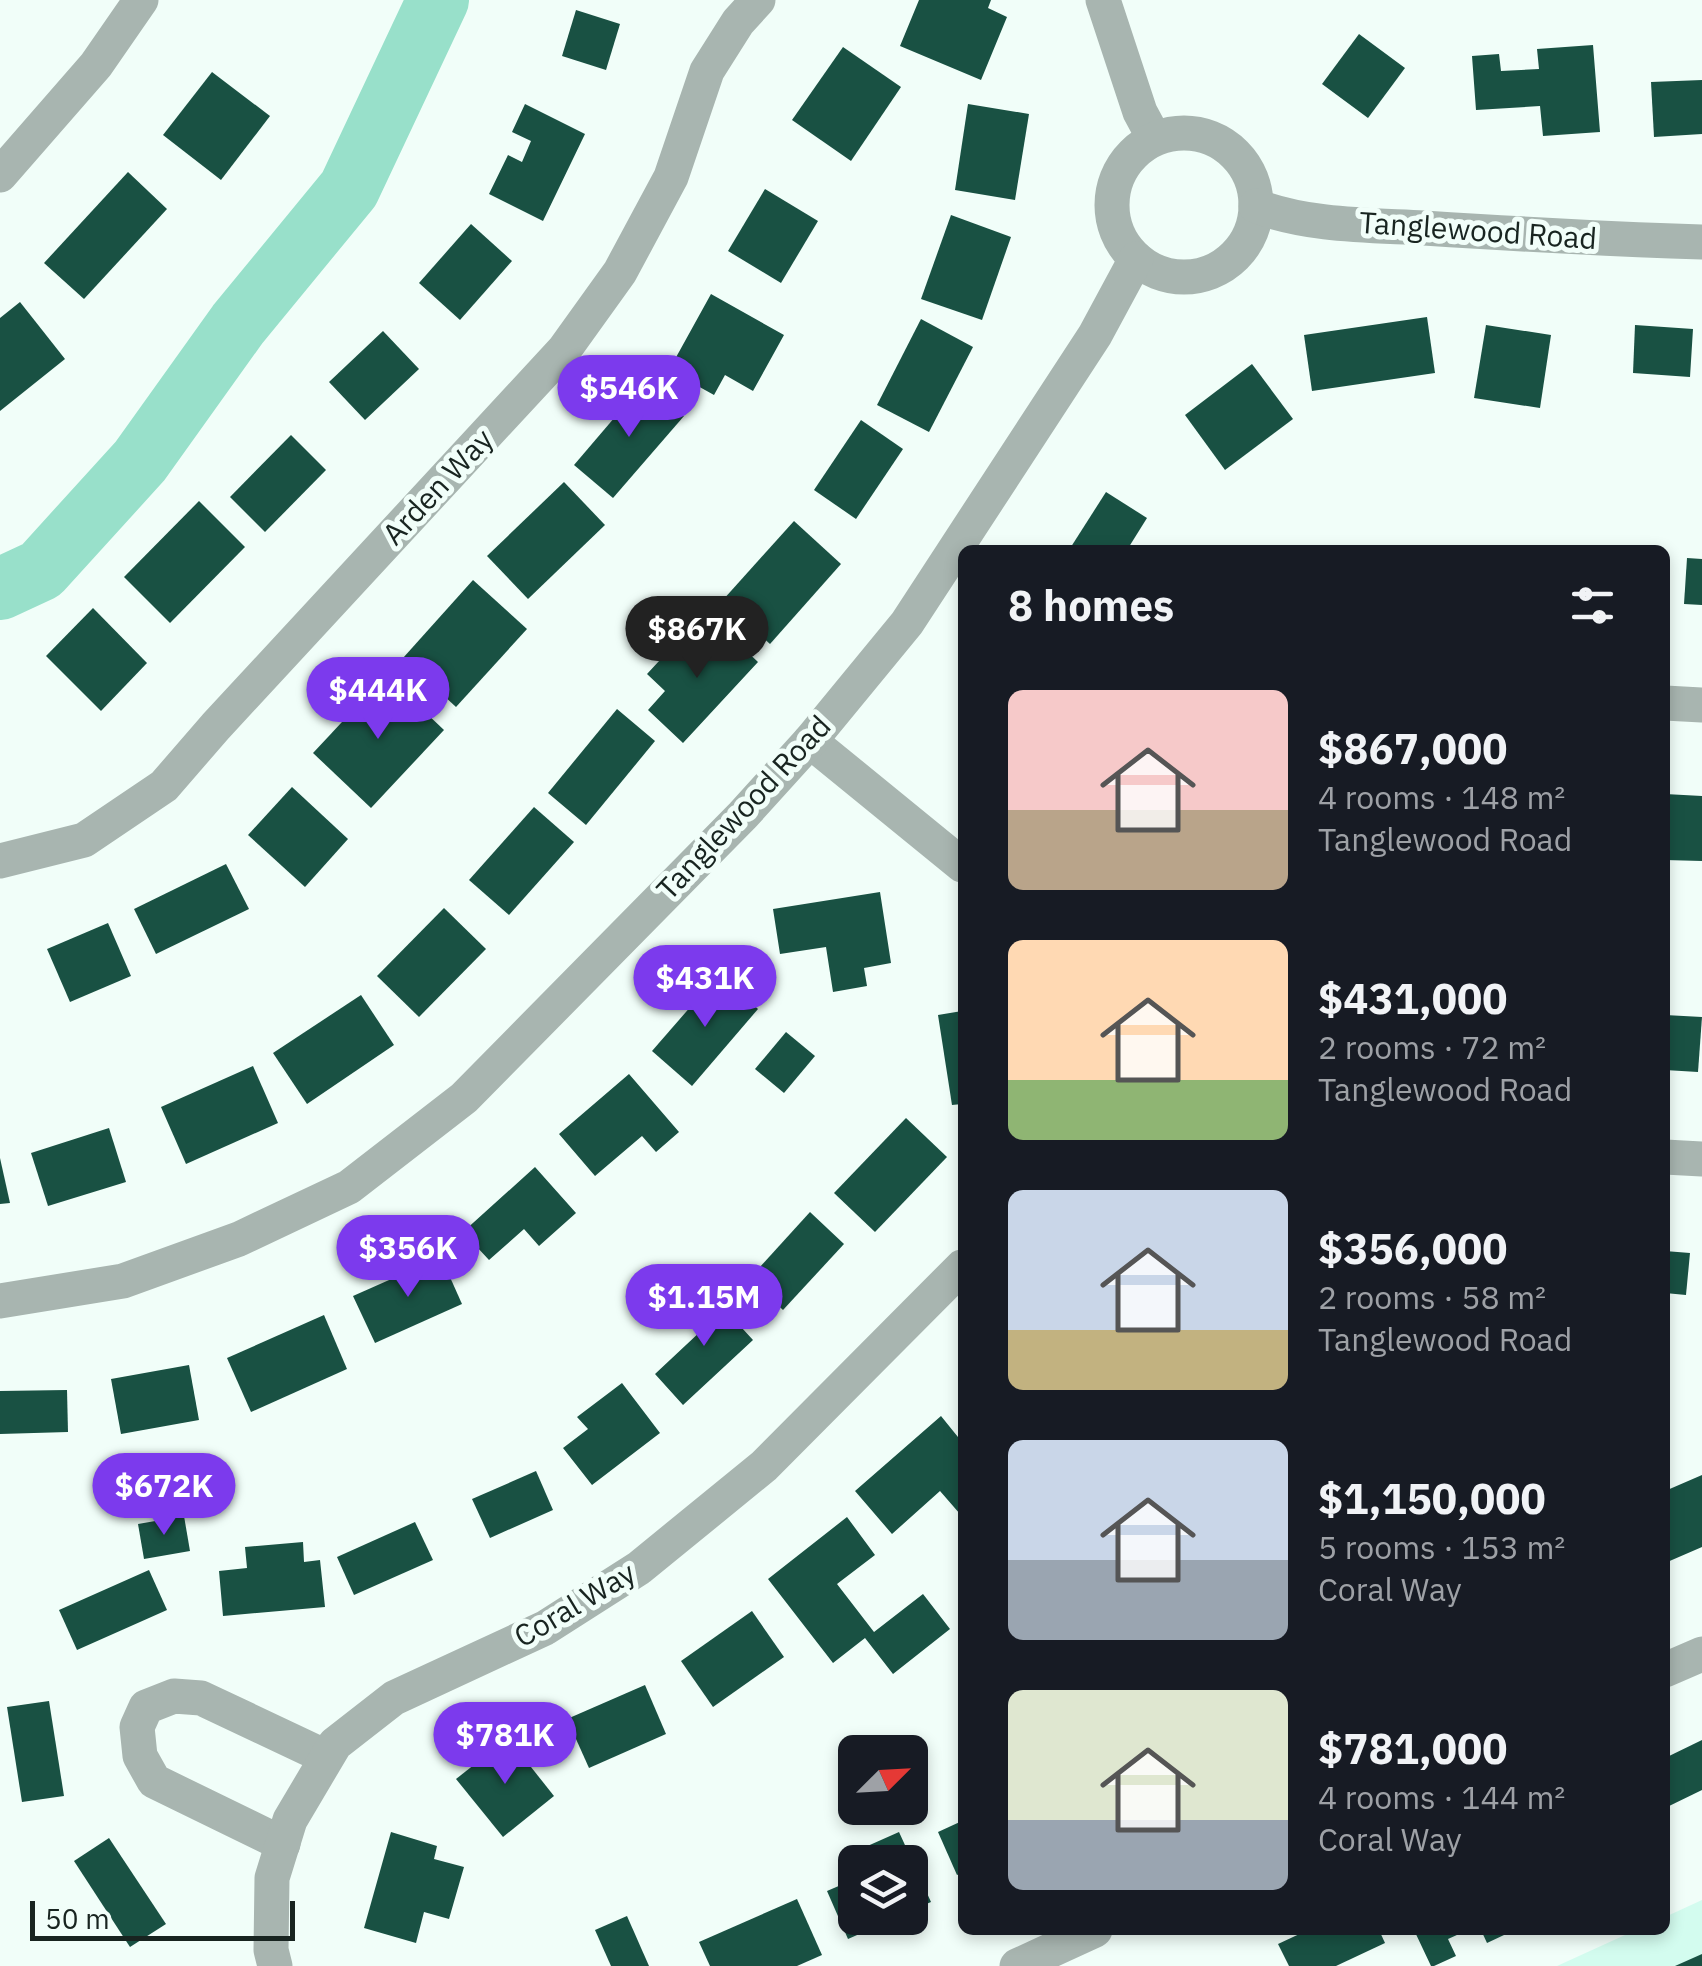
<!DOCTYPE html>
<html lang="en">
<head>
<meta charset="utf-8">
<style>
  body { margin:0; font-family:"IBM Plex Sans",sans-serif; background:#242831; color:#f1f3f6; height:100vh; display:flex; flex-direction:column; font-size:38px; white-space:nowrap }
  * { box-sizing:border-box; margin:0 }
  p { font-size:32px; color:#9ea1a6 }
  .icon { flex:none; width:55px; height:55px; fill:none; stroke:currentColor; stroke-width:2; stroke-linecap:round; stroke-linejoin:round }
  .map { position:relative; flex:1; overflow:hidden }
  .sheet { position:absolute; left:958px; top:545px; width:712px; height:1390px; display:flex; flex-direction:column; background:#171b24; border-radius:15px; box-shadow:0 5px 15px #0003 }
  .sheet>* { flex:none }
  .needle { width:65px; rotate:66deg }
  .fabs { position:absolute; left:838px; top:1735px; display:grid; gap:20px }
  .fabs a { display:grid; place-items:center; width:90px; height:90px; border-radius:15px; background:#171b24; box-shadow:0 5px 15px #0003; font-size:50px }
  .scale { position:absolute; left:30px; bottom:25px; width:265px; box-sizing:border-box; padding-left:10px; border:5px solid #182420; border-top:0; font-size:28px; line-height:35px; white-space:nowrap; color:#182420; -webkit-text-stroke:8px #f1fef9; paint-order:stroke }
  .price { position:absolute; translate:-50% -85px; padding:0 22px; border-radius:35px; background:#7c3aed; color:#fff; font-size:32px; line-height:65px; filter:drop-shadow(0 2px 5px #0008) }
  .price::after { content:''; position:absolute; left:50%; top:60px; width:30px; height:22px; margin-left:-15px; background:inherit; clip-path:polygon(0 0,100% 0,50% 100%) }
  .price.selected { background:#222; color:#fff }
  ul { padding:0; list-style:none }
  li { display:flex; align-items:center; gap:30px; height:250px; padding:0 50px }
  li span { display:grid; place-items:center; flex:none; width:280px; height:200px; border-radius:15px; color:#555 }
  li>.icon { margin-inline-start:auto }
  span .icon { width:120px; height:120px; fill:#fffc; stroke-width:1 }
  li b { font-size:42px }
  h2 { display:flex; justify-content:space-between; align-items:center; height:120px; padding:0 50px; font-size:42px }
  .map>svg:first-child { display:block }
  .built { fill:#d3fcef }
  .lines { fill:none; stroke-linecap:round; stroke-linejoin:round }
  .river { stroke:#98e0ca; stroke-width:62 }
  .building { fill:#195143 }
  .minor { stroke:#a8b5b0; stroke-width:35 }
  .labels { text-anchor:middle; stroke-width:10; stroke-linejoin:round; paint-order:stroke }
  .street-label { font-size:30px; fill:#182420; stroke:#f1fef9 }
</style>
</head>
<body>
<div class="map">
<svg width="1702" height="1966" viewBox="0 0 1702 1966">
  <rect width="100%" height="100%" fill="#f1fef9"/>
  <polygon class="built" points="1702,1900 1702,1966 1557,1966 1636,1930 1665,1930 1665,1917"/>
  <g class="lines">
    <polyline class="river" points="0,589 41,570 140,461 238,324 349,189 438,0"/>
  </g>
  <g class="building">
    <polygon points="919,0 991,0 988,8 1007,17 981,80 900,46"/>
    <polygon points="576,10 620,24 606,70 562,56"/>
    <polygon points="1359,34 1405,68 1368,118 1322,84"/>
    <polygon points="1593,45 1600,132 1543,136 1540,106 1476,110 1472,56 1499,54 1501,71 1539,69 1537,49"/>
    <polygon points="843,47 901,87 851,161 792,120"/>
    <polygon points="212,72 270,116 221,180 163,135"/>
    <polygon points="1702,80 1702,134 1654,137 1651,82"/>
    <polygon points="525,104 585,134 543,221 489,194 508,155 522,162 531,141 512,132"/>
    <polygon points="968,104 1029,114 1015,200 955,190"/>
    <polygon points="128,172 167,209 84,299 44,263"/>
    <polygon points="765,189 818,221 781,283 728,251"/>
    <polygon points="951,215 1011,237 982,320 921,299"/>
    <polygon points="471,224 512,261 460,320 419,283"/>
    <polygon points="711,294 784,335 753,391 725,375 714,395 669,370"/>
    <polygon points="20,302 65,359 0,411 0,318"/>
    <polygon points="1427,317 1435,373 1312,391 1304,335"/>
    <polygon points="921,319 973,347 929,432 877,405"/>
    <polygon points="1486,325 1551,335 1540,408 1474,398"/>
    <polygon points="1635,325 1693,329 1690,377 1633,373"/>
    <polygon points="383,331 419,369 365,420 329,382"/>
    <polygon points="1252,364 1293,419 1225,470 1185,415"/>
    <polygon points="644,383 684,416 613,498 574,465"/>
    <polygon points="861,420 903,449 856,519 814,490"/>
    <polygon points="291,435 326,470 265,532 230,497"/>
    <polygon points="564,482 605,525 528,599 487,556"/>
    <polygon points="1106,492 1147,518 1127,550 1069,550"/>
    <polygon points="199,501 245,547 170,623 124,577"/>
    <polygon points="794,521 841,564 770,644 722,601"/>
    <polygon points="1687,558 1702,559 1702,605 1684,604"/>
    <polygon points="473,580 527,629 456,707 403,658"/>
    <polygon points="93,608 147,663 101,711 46,656"/>
    <polygon points="723,629 758,662 683,743 648,710 665,691 647,674 684,634 703,651"/>
    <polygon points="386,675 444,730 371,808 313,753"/>
    <polygon points="617,709 655,741 586,825 548,793"/>
    <polygon points="292,787 348,839 305,887 248,835"/>
    <polygon points="1665,794 1702,796 1702,861 1665,860"/>
    <polygon points="534,807 574,842 509,915 469,880"/>
    <polygon points="226,864 249,909 156,954 134,909"/>
    <polygon points="880,892 891,963 864,968 867,986 833,992 826,947 780,954 773,909"/>
    <polygon points="444,908 486,949 419,1017 377,976"/>
    <polygon points="108,923 131,976 70,1002 47,949"/>
    <polygon points="719,974 758,1009 692,1086 652,1051"/>
    <polygon points="361,995 394,1045 307,1104 273,1053"/>
    <polygon points="962,1011 962,1104 952,1105 938,1015"/>
    <polygon points="1665,1015 1702,1017 1698,1072 1665,1070"/>
    <polygon points="786,1032 815,1056 784,1093 755,1069"/>
    <polygon points="253,1066 278,1123 186,1164 161,1107"/>
    <polygon points="629,1074 679,1132 656,1152 642,1136 595,1176 559,1134"/>
    <polygon points="906,1118 947,1157 875,1232 834,1193"/>
    <polygon points="109,1128 126,1182 48,1206 31,1153"/>
    <polygon points="0,1158 10,1203 0,1204"/>
    <polygon points="535,1167 576,1213 539,1246 524,1229 489,1260 463,1232"/>
    <polygon points="810,1212 844,1244 783,1310 749,1279"/>
    <polygon points="1665,1251 1690,1253 1686,1295 1665,1293"/>
    <polygon points="441,1257 462,1304 375,1343 353,1296"/>
    <polygon points="707,1290 753,1340 683,1405 655,1374 702,1330 684,1311"/>
    <polygon points="324,1315 347,1369 251,1412 227,1358"/>
    <polygon points="189,1365 199,1420 121,1434 111,1379"/>
    <polygon points="622,1383 660,1433 592,1485 563,1448 588,1429 577,1417"/>
    <polygon points="67,1390 68,1432 0,1434 0,1391"/>
    <polygon points="941,1416 962,1442 962,1512 960,1514 940,1491 892,1534 855,1491"/>
    <polygon points="536,1471 553,1510 490,1538 472,1499"/>
    <polygon points="1702,1475 1702,1547 1665,1563 1665,1491"/>
    <polygon points="184,1516 190,1551 144,1559 138,1524"/>
    <polygon points="847,1517 875,1555 837,1584 874,1632 923,1594 950,1629 893,1674 865,1638 833,1663 768,1579"/>
    <polygon points="415,1522 433,1560 354,1595 337,1557"/>
    <polygon points="303,1542 304,1562 320,1560 325,1607 223,1616 219,1571 247,1568 245,1547"/>
    <polygon points="149,1570 167,1610 77,1650 59,1610"/>
    <polygon points="752,1611 784,1657 713,1707 681,1661"/>
    <polygon points="645,1685 666,1734 589,1768 567,1719"/>
    <polygon points="49,1701 64,1796 22,1802 7,1707"/>
    <polygon points="508,1738 554,1796 503,1837 456,1779"/>
    <polygon points="1702,1740 1702,1790 1665,1808 1665,1758"/>
    <polygon points="962,1821 962,1873 957,1875 938,1832"/>
    <polygon points="391,1832 437,1846 434,1859 464,1867 449,1919 424,1912 416,1943 364,1928"/>
    <polygon points="899,1832 931,1902 910,1911 910,1862 855,1862 855,1918 896,1918 848,1939 827,1891 855,1879 845,1856"/>
    <polygon points="109,1838 166,1924 130,1947 74,1861"/>
    <polygon points="797,1899 822,1955 797,1966 710,1966 699,1942"/>
    <polygon points="627,1916 649,1966 611,1966 595,1930"/>
    <polygon points="1308,1930 1379,1930 1385,1943 1336,1966 1289,1966 1278,1944"/>
    <polygon points="1414,1930 1468,1930 1448,1939 1456,1956 1434,1966 1431,1966"/>
    <polygon points="1481,1930 1501,1930 1504,1935 1487,1943"/>
    <polygon points="1702,1954 1702,1966 1675,1966"/>
  </g>
  <g class="lines">
    <g class="minor">
      <polyline points="1103,0 1140,112 1154,138"/>
      <circle cx="1184" cy="205" r="72"/>
      <polyline points="0,175 96,65 141,0"/>
      <path d="M1256 206C1309 226 1368 225 1424 228 1517 234 1609 239 1702 242"/>
      <polyline points="1665,703 1702,705"/>
      <polyline points="810,741 962,865"/>
      <polyline points="0,861 84,840 164,786 216,726 564,350 620,272 671,177 707,71 738,22 758,0"/>
      <polyline points="1665,1157 1702,1159"/>
      <polyline points="0,1301 123,1281 239,1239 349,1187 464,1098 743,815 810,741 907,623 1095,335 1136,259"/>
      <polyline points="1665,1670 1702,1654"/>
      <polyline points="283,1844 154,1781 140,1756 137,1727 146,1707 174,1696 201,1698 326,1757"/>
      <polyline points="275,1966 271,1950 272,1878 290,1820 335,1744 394,1698 545,1628 639,1568 764,1466 962,1267"/>
      <polyline points="1017,1966 1095,1930"/>
    </g>
  </g>
  <g class="labels">
    <g class="street-label">
      <text transform="translate(1478 231) rotate(4)" y="10">Tanglewood Road</text>
      <text transform="translate(438 487) rotate(-47)" y="10">Arden Way</text>
      <text transform="translate(744 808) rotate(-47)" y="10">Tanglewood Road</text>
      <text transform="translate(575 1605) rotate(-31)" y="10">Coral Way</text>
    </g>
  </g>
</svg>
<div class="fabs">
<a><svg class="needle" viewBox="-14 -14 28 28"><path d="M0-13l5 13h-10z" fill="#e53935"/><path d="M0 13l5-13h-10z" fill="#9ea1a6"/></svg></a>
<a><svg class="icon" aria-label="layers" viewBox="0 0 24 24"><path d="M12 4l9 5-9 5-9-5zM3 14l9 5 9-5"/></svg></a>
</div>
<div class="scale">50 m</div>
<b class="price" style="left:629px;top:440px">$546K</b>
<b class="price selected" style="left:697px;top:681px">$867K</b>
<b class="price" style="left:378px;top:742px">$444K</b>
<b class="price" style="left:705px;top:1030px">$431K</b>
<b class="price" style="left:408px;top:1300px">$356K</b>
<b class="price" style="left:704px;top:1349px">$1.15M</b>
<b class="price" style="left:164px;top:1538px">$672K</b>
<b class="price" style="left:505px;top:1787px">$781K</b>
<section class="sheet">
<h2>8 homes<svg class="icon" aria-label="filters" viewBox="0 0 24 24"><path d="M4 7h16M4 17h16"/><circle cx="9" cy="7" r="2"/><circle cx="15" cy="17" r="2"/></svg></h2>
<ul>
<li><span style="background:linear-gradient(#f6c9c9 60%,#b9a48a 0)"><svg class="icon" aria-label="home" viewBox="0 0 24 24"><path d="M3 11l9-7 9 7M6 9v11h12V9"/></svg></span><div><b>$867,000</b><p>4 rooms · 148 m²</p><p>Tanglewood Road</p></div></li>
<li><span style="background:linear-gradient(#ffd9b3 70%,#8fb573 0)"><svg class="icon" aria-label="home" viewBox="0 0 24 24"><path d="M3 11l9-7 9 7M6 9v11h12V9"/></svg></span><div><b>$431,000</b><p>2 rooms · 72 m²</p><p>Tanglewood Road</p></div></li>
<li><span style="background:linear-gradient(#c9d6e8 70%,#c2b280 0)"><svg class="icon" aria-label="home" viewBox="0 0 24 24"><path d="M3 11l9-7 9 7M6 9v11h12V9"/></svg></span><div><b>$356,000</b><p>2 rooms · 58 m²</p><p>Tanglewood Road</p></div></li>
<li><span style="background:linear-gradient(#c9d6e8 60%,#9aa5b1 0)"><svg class="icon" aria-label="home" viewBox="0 0 24 24"><path d="M3 11l9-7 9 7M6 9v11h12V9"/></svg></span><div><b>$1,150,000</b><p>5 rooms · 153 m²</p><p>Coral Way</p></div></li>
<li><span style="background:linear-gradient(#dfe7d0 65%,#9aa5b1 0)"><svg class="icon" aria-label="home" viewBox="0 0 24 24"><path d="M3 11l9-7 9 7M6 9v11h12V9"/></svg></span><div><b>$781,000</b><p>4 rooms · 144 m²</p><p>Coral Way</p></div></li>
</ul>
</section>
</div>
</body>
</html>
